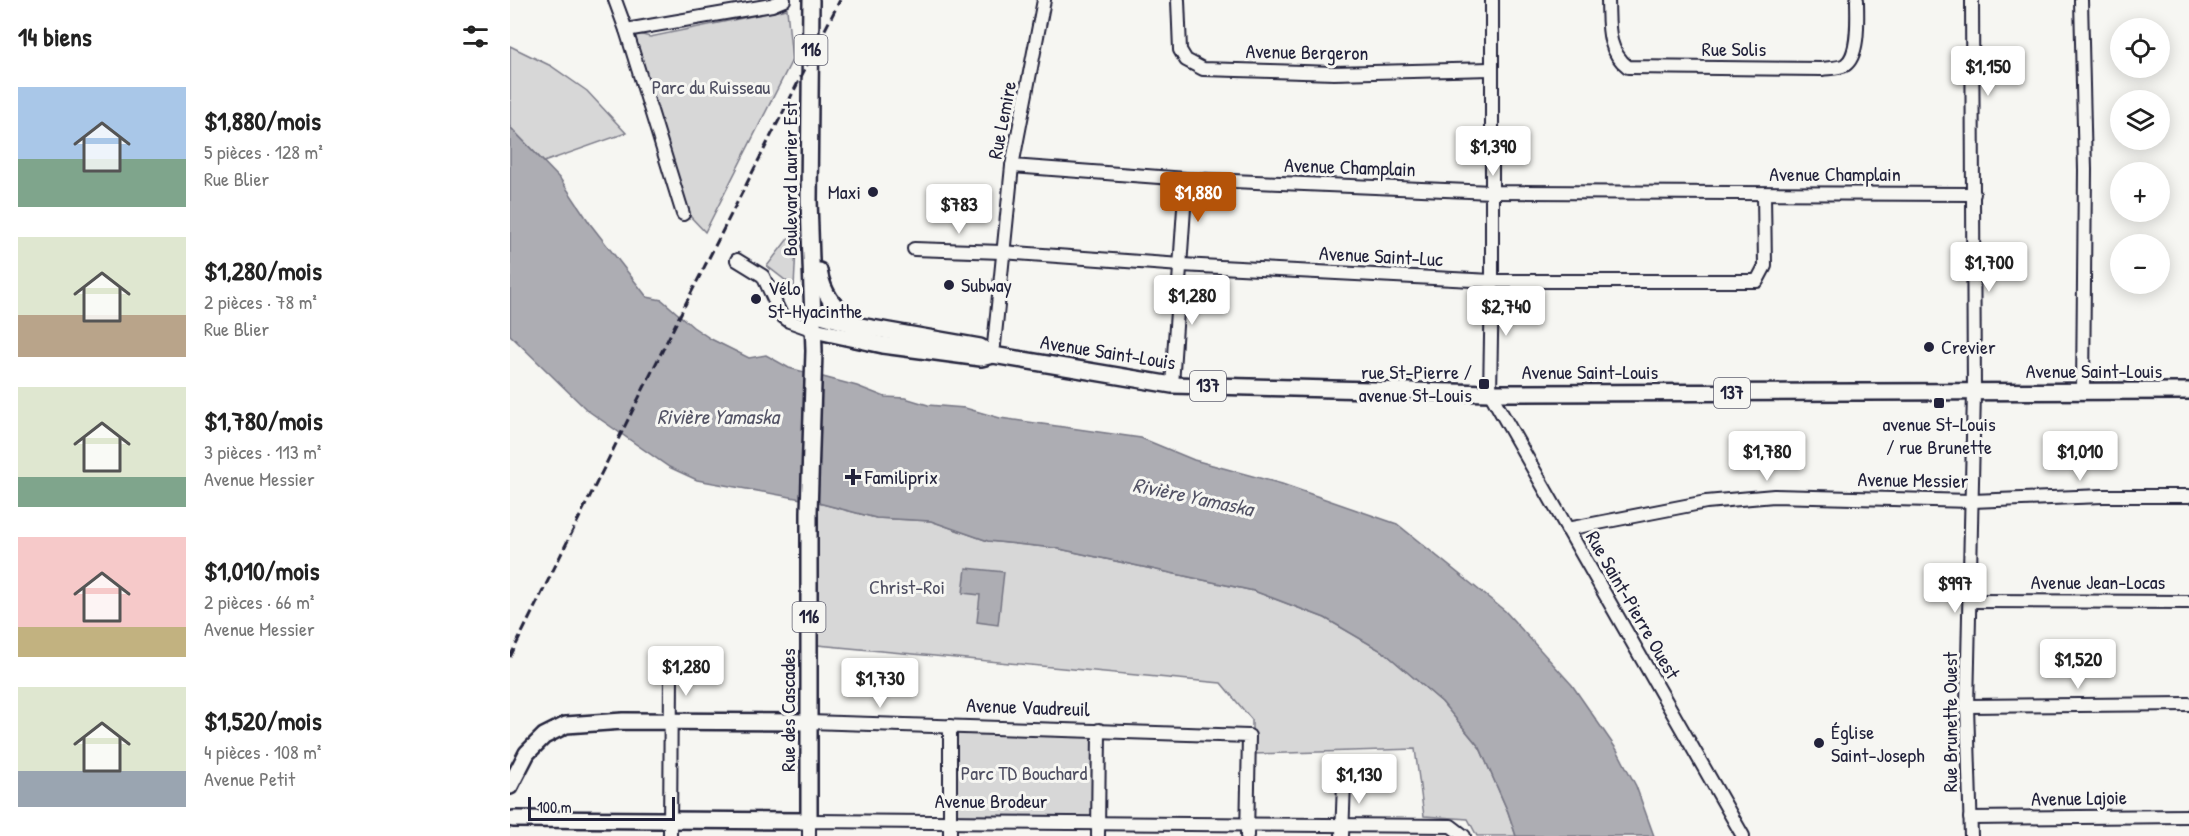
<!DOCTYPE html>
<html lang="fr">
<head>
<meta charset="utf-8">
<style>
  body { margin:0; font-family:"Patrick Hand",sans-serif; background:#f2f2f2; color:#222; height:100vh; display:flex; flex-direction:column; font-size:22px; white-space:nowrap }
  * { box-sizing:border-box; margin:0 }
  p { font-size:20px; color:#767676 }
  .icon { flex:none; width:33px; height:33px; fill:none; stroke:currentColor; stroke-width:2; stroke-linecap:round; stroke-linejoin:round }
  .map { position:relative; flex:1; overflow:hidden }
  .side { display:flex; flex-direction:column; background:#fff; width:510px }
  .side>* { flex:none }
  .controls { position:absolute; left:1600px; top:18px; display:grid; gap:12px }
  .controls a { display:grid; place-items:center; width:60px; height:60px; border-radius:50%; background:#fff; box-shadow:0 3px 15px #0003; font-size:30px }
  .scale { position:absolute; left:18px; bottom:15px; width:147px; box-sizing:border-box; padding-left:6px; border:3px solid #22223b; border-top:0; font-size:16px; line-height:21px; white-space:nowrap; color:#22223b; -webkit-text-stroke:4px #f6f6f2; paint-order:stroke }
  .price { position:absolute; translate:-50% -51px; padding:0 14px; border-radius:6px; background:#fff; color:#222; font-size:20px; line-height:39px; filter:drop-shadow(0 2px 3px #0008) }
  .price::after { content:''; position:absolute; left:50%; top:36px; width:18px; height:14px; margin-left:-9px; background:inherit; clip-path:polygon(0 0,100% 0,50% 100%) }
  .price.selected { background:#b45309; color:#fff }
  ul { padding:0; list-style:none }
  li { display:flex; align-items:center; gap:18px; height:150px; padding:0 18px }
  li span { display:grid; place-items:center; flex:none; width:168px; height:120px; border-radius:0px; color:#555 }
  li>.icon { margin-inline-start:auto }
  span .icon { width:72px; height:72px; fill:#fffc; stroke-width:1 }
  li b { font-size:26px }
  h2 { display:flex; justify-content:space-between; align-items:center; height:72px; padding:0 18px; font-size:26px }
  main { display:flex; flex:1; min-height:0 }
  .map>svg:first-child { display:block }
  .green { fill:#d7d7d7; stroke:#7c7c89; stroke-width:1.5 }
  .water { fill:#adadb3; stroke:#757583; stroke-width:1.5 }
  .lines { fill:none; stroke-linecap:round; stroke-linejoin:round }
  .minor-casing { stroke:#22223b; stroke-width:16 }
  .major-casing { stroke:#22223b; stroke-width:20 }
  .minor { stroke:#f6f6f2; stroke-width:12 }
  .major { stroke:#f6f6f2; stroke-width:15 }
  .rail { stroke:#22223b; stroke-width:3; stroke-dasharray:9 4.5; stroke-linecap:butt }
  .poi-dot { fill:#22223b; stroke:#f6f6f2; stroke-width:2 }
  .labels { text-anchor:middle; stroke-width:6; stroke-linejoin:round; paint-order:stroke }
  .shield { fill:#f6f6f2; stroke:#626272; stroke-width:1.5 }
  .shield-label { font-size:18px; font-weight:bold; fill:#22223b }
  .street-label { font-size:20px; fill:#22223b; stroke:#f6f6f2 }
  .park-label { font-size:20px; fill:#4f4f62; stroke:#f6f6f2 }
  .poi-label { font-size:20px; fill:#22223b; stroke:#f6f6f2; text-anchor:start }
  .water-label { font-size:21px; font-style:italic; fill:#535365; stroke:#f6f6f2 }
</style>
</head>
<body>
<main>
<section class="side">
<h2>14 biens<svg class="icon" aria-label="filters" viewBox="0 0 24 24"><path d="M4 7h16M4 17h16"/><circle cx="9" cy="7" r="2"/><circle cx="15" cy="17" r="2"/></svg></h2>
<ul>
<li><span style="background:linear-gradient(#a9c7e8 60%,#7fa58c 0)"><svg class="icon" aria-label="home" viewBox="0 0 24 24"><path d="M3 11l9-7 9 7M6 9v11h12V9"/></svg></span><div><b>$1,880/mois</b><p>5 pièces · 128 m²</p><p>Rue Blier</p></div></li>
<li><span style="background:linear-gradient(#dfe7d0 65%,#b9a48a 0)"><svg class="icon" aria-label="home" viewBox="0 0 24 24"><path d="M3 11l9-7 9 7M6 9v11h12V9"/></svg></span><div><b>$1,280/mois</b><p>2 pièces · 78 m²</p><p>Rue Blier</p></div></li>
<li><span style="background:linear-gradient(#dfe7d0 75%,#7fa58c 0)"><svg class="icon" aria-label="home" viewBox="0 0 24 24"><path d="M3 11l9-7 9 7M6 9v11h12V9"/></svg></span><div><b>$1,780/mois</b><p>3 pièces · 113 m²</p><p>Avenue Messier</p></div></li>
<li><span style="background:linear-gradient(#f6c9c9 75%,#c2b280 0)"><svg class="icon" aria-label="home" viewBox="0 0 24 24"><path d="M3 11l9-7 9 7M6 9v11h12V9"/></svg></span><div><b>$1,010/mois</b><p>2 pièces · 66 m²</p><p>Avenue Messier</p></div></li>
<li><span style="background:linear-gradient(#dfe7d0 70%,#9aa5b1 0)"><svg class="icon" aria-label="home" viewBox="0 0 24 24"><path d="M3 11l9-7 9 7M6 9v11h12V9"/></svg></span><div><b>$1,520/mois</b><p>4 pièces · 108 m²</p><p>Avenue Petit</p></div></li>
</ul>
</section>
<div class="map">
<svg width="1679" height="836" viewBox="0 0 1679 836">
  <rect width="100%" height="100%" fill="#f6f6f2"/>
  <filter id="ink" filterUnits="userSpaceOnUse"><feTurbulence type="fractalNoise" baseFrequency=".0167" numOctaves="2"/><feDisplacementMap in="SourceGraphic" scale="12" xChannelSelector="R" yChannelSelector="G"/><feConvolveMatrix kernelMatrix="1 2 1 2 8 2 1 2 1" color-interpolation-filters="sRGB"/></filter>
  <g filter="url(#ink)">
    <g class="green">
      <polygon points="277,9 282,60 195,232 178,214 121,32 140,37"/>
      <polygon points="0,46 41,66 77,91 116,133 34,162 0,127"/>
      <polygon points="287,227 284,287 257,266"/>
      <polygon points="297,500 366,518 421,521 478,541 545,548 744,591 815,618 875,653 932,702 970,748 998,812 1006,836 967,836 958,819 914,816 905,749 742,754 742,720 711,683 297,644"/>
      <polygon points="437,726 591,726 589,821 436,820"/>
    </g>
    <g class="water">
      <polygon points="0,127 51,180 81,225 137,297 152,300 183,327 201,339 239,358 256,355 279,368 347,386 375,397 395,398 418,405 455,408 490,418 631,438 684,460 772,484 887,524 995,611 1062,685 1107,750 1126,786 1144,836 1006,836 998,812 970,748 932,702 875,653 815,618 744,591 545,548 478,541 421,521 366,518 297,500 187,480 159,467 77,410 0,335"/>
      <polygon points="456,568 494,572 488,625 467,622 470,595 453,593"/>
    </g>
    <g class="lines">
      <g class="minor-casing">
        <g id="minor">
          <polyline points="105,0 116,30 173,214"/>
          <polyline points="668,0 670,50 676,60 693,69 824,73 981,69"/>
          <polyline points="982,0 982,281 980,393 1233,836"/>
          <path d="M1098 0C1099 25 1096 50 1118 67L1312 69C1319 68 1330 68 1335 65 1350 55 1347 16 1347 0"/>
          <polyline points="1571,0 1575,170 1573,391"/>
          <polyline points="116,30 262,5 274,0"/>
          <polyline points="502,166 676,179 982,192 1464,194"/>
          <polyline points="404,249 492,252 671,265 982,281 1247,281 1255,266 1254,194"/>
          <polyline points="227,260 253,276 271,315 279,321 304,330"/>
          <polyline points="483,355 502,166 534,0"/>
          <polyline points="662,385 676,179"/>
          <polyline points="1057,529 1196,502 1264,496 1462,501 1593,496 1679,496"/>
          <polyline points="1460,601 1679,602"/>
          <polyline points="1457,706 1679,704"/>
          <polyline points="299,722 739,736 737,836"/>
          <polyline points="1460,818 1679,816"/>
          <polyline points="160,836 161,673"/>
          <polyline points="299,836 299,821 941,826 954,836"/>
          <polyline points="440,836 440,726"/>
          <polyline points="588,836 589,730"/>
          <polyline points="832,836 834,783"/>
          <polyline points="1461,836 1457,706 1464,392 1462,0"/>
        </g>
      </g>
      <g class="major-casing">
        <g id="major">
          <path d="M309 271C313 294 323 307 343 321"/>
          <polyline points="304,313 350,326 470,347 483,355 662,385 980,393 1679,391"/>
          <polyline points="304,330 373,345 471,358 483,355"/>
          <polyline points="0,786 17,753 34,736 56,725 113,721 299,722"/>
          <polyline points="3,819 299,821 299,512 304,351 299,200 301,0"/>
        </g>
      </g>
      <use href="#minor" class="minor"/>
      <use href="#major" class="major"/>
      <polyline class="rail" points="0,657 176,303 330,0"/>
    </g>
  </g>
  <g class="poi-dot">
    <circle cx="363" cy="192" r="6"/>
    <circle cx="439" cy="285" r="6"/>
    <circle cx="246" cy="299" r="6"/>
    <circle cx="1419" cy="347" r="6"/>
    <rect x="968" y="378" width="12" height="12" rx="3"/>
    <rect x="1423" y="397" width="12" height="12" rx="3"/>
    <path d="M340 468h6v6h6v6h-6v6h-6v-6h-6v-6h6z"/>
    <circle cx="1309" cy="743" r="6"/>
  </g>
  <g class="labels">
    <g class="shield">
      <rect x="284.5" y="35" width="33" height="30" rx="4.5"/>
      <rect x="680" y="371" width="36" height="30" rx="4.5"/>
      <rect x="1204" y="378" width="36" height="30" rx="4.5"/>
      <rect x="282.5" y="602" width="33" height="30" rx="4.5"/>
    </g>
    <g class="shield-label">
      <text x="301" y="56">116</text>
      <text x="698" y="392">137</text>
      <text x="1222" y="399">137</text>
      <text x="299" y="623">116</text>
    </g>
    <g class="street-label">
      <text x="1224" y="56">Rue Solis</text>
      <text transform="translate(797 52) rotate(1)" y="7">Avenue Bergeron</text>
      <text transform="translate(492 120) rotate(-79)" y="7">Rue Lemire</text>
      <text transform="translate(840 167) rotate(2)" y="7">Avenue Champlain</text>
      <text x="1325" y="181">Avenue Champlain</text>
      <text transform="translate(280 179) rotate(-90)" y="7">Boulevard Laurier Est</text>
      <text transform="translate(871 256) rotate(3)" y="7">Avenue Saint-Luc</text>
      <text transform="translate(598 352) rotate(9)" y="7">Avenue Saint-Louis</text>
      <text x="1584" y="378">Avenue Saint-Louis</text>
      <text x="1080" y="379">Avenue Saint-Louis</text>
      <text transform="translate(1403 480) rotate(1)" y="7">Avenue Messier</text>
      <text x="1588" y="589">Avenue Jean-Locas</text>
      <text transform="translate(1123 605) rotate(60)" y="7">Rue Saint-Pierre Ouest</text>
      <text transform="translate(518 707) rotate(2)" y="7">Avenue Vaudreuil</text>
      <text transform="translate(278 710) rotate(-90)" y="7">Rue des Cascades</text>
      <text transform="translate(1440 722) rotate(-90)" y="7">Rue Brunette Ouest</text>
      <text transform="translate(1569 798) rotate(-1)" y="7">Avenue Lajoie</text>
      <text x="481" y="808">Avenue Brodeur</text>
    </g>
    <g class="park-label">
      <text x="201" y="94">Parc du Ruisseau</text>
      <text x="397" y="594">Christ-Roi</text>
      <text x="514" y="780">Parc TD Bouchard</text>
    </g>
    <g class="poi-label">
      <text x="351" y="199" text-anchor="end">Maxi</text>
      <text x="451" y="292">Subway</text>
      <text x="258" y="295">Vélo<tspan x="258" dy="23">St-Hyacinthe</tspan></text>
      <text x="1431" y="354">Crevier</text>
      <text x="962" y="379" text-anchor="end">rue St-Pierre /<tspan x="962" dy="23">avenue St-Louis</tspan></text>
      <text x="1429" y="431" text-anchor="middle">avenue St-Louis<tspan x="1429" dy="23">/ rue Brunette</tspan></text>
      <text x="355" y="484">Familiprix</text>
      <text x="1321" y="739">Église<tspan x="1321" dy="23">Saint-Joseph</tspan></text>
    </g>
    <g class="water-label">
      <text x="208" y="424">Rivière Yamaska</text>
      <text transform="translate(683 497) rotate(12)" y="7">Rivière Yamaska</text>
    </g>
  </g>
</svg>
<div class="controls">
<a><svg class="icon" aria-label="locate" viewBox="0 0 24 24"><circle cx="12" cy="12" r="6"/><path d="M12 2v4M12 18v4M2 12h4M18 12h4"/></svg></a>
<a><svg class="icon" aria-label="layers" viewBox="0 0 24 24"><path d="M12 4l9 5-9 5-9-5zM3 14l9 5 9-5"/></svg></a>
<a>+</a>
<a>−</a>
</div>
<div class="scale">100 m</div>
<b class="price" style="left:1478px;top:97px">$1,150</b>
<b class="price" style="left:983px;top:177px">$1,390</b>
<b class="price selected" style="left:688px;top:223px">$1,880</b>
<b class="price" style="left:449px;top:235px">$783</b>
<b class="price" style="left:1479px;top:293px">$1,700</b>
<b class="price" style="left:682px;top:326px">$1,280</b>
<b class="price" style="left:996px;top:337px">$2,740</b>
<b class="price" style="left:1257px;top:482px">$1,780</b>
<b class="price" style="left:1570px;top:482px">$1,010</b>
<b class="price" style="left:1445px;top:614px">$997</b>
<b class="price" style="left:1568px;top:690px">$1,520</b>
<b class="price" style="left:176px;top:697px">$1,280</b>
<b class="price" style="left:370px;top:709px">$1,730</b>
<b class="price" style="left:849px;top:805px">$1,130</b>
</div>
</main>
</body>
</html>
